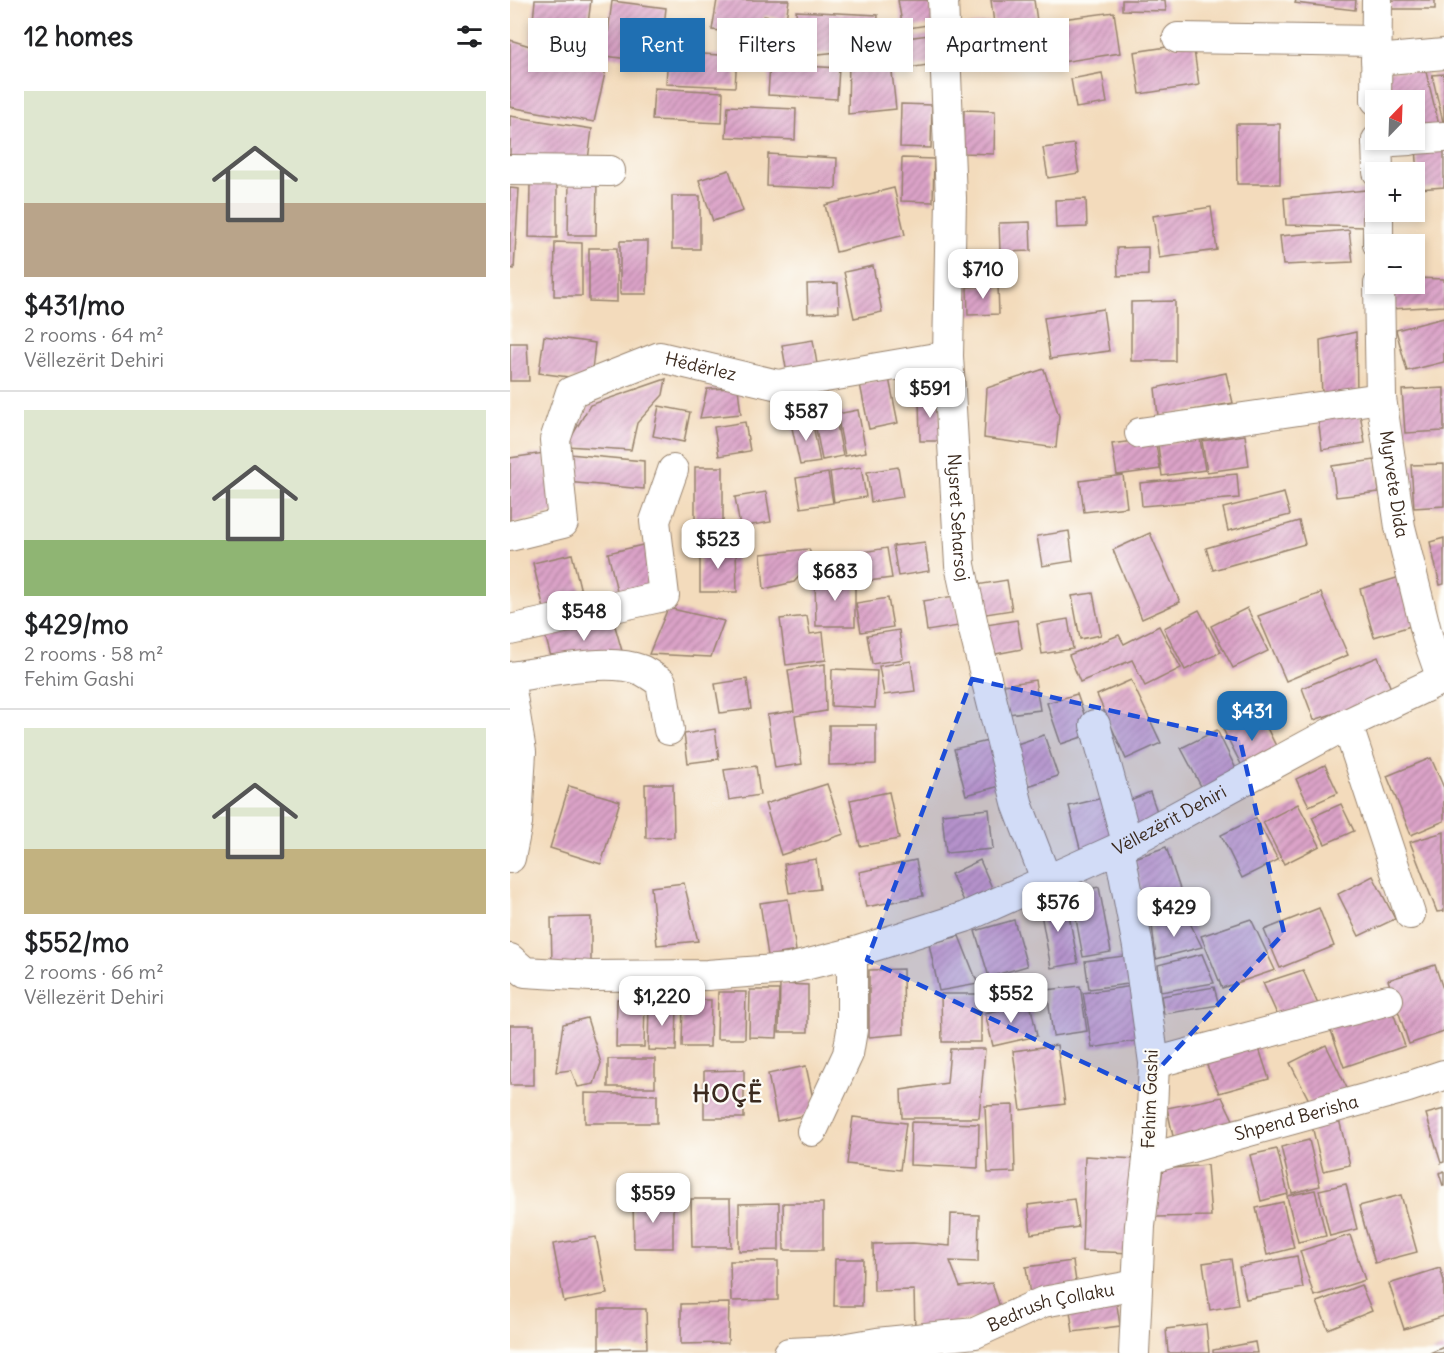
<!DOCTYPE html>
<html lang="en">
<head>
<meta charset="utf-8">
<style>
  body { margin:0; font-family:Delius,sans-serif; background:#f2f2f2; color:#202124; height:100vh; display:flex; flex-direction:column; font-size:22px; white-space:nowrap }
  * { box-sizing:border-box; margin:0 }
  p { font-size:20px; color:#757577 }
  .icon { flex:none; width:33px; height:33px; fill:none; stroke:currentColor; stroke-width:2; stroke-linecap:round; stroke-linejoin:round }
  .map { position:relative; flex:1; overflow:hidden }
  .sheet { display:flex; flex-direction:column; background:#fff; width:510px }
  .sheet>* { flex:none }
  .top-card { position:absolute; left:18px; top:18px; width:570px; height:54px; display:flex; gap:12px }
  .needle { width:39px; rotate:23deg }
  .fabs { position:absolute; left:855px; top:90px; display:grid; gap:12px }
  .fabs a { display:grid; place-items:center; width:60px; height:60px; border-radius:0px; background:#fff; box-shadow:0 3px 9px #0003; font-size:30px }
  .price { position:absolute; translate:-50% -51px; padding:0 14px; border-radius:12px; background:#fff; color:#222; font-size:20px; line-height:39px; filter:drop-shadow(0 2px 3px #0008) }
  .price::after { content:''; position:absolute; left:50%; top:36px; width:18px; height:14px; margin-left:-9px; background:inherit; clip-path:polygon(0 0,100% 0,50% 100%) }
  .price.active { background:#1f6fb2; color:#fff }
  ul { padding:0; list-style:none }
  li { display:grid; align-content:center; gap:12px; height:318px; padding:0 24px }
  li+li { border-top:2px solid #e0e0e0 }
  li span { display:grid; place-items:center; height:186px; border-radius:0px; color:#555 }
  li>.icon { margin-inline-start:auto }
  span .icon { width:108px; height:108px; fill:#fffc; stroke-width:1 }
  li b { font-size:26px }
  h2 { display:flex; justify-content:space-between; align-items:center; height:72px; padding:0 24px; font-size:26px }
  .pill { padding:0 21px; border-radius:0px; background:#fff; box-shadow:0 3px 9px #0003; font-size:21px; line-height:54px }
  .pill.active { background:#1f6fb2; color:#fff }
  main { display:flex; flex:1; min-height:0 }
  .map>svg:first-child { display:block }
  .building { fill:url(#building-hatch) }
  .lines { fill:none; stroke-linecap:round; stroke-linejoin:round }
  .minor-casing { stroke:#97826d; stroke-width:32 }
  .minor { stroke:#fff; stroke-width:30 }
  .marked { fill:#1d4ed8; fill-opacity:0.2; stroke:#1d4ed8; stroke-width:4.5; stroke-dasharray:12 8; stroke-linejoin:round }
  .labels { text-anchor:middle; stroke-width:4.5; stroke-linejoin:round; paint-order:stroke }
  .street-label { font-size:18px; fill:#3b2a1e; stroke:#fdfcf7 }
  .district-label { font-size:24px; font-weight:bold; letter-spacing:1.5px; fill:#3b2a1e; stroke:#fdfcf7 }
</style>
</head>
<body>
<main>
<section class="sheet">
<h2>12 homes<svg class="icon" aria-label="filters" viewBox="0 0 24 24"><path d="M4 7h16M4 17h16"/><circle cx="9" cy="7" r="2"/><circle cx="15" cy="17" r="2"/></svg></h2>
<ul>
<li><span style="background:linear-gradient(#dfe7d0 60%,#b9a48a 0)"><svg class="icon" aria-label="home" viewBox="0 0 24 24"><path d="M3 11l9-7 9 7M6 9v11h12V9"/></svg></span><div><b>$431/mo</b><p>2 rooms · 64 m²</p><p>Vëllezërit Dehiri</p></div></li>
<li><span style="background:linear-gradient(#dfe7d0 70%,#8fb573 0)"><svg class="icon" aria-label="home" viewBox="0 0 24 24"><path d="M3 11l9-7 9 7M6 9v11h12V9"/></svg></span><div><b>$429/mo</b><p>2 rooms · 58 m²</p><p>Fehim Gashi</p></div></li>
<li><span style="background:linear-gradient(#dfe7d0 65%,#c2b280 0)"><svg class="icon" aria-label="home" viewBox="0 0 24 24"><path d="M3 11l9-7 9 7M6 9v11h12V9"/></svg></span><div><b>$552/mo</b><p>2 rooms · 66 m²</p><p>Vëllezërit Dehiri</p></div></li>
</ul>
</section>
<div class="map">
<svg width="934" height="1353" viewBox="0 0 934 1353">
  <defs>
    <pattern id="building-hatch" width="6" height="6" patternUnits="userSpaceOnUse" patternTransform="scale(1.5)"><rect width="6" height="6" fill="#dba3c8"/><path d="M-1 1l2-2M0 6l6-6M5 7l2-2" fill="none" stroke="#b385a2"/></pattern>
  </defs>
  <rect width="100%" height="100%" fill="#fdfcf7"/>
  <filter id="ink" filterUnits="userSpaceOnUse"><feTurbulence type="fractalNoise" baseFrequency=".0167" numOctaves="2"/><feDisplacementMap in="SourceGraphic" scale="12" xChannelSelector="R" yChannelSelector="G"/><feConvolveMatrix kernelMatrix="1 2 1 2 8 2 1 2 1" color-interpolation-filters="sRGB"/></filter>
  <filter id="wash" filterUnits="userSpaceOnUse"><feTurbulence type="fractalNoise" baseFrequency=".008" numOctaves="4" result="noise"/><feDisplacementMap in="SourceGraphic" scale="24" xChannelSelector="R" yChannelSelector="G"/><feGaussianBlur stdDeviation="1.35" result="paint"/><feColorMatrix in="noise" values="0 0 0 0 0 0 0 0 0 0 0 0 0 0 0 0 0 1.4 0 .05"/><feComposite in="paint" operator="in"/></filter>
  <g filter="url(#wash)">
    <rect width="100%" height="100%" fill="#f3dbbc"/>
    <g id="blocks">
      <g class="building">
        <polygon points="25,0 81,0 75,48 21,41"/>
        <polygon points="207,0 279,0 276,19 254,16 253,35 202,30"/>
        <polygon points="388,0 420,0 424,24 393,29"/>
        <polygon points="481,0 524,0 531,49 488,55"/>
        <polygon points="612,0 655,0 656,11 612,10"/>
        <polygon points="786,0 846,0 845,10 785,3"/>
        <rect x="881" y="0" width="44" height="9"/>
        <polygon points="102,1 156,8 150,63 95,56"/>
        <polygon points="286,11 368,15 366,48 290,56"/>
        <polygon points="604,12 610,53 552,62 545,20"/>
        <polygon points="479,22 484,52 452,57 447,27"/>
        <polygon points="419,35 424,64 393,69 388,39"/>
        <polygon points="0,40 96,69 84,122 0,107"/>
        <polygon points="683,43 689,85 630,94 624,52"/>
        <polygon points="158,52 227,56 225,87 156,84"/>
        <polygon points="380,54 386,109 338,114 339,57"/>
        <polygon points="260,64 329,68 327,99 258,95"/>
        <polygon points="875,70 916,72 930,129 904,130 904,100 877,100"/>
        <polygon points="592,73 597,103 566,108 561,79"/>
        <polygon points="934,74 934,122 933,122 922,75"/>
        <polygon points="144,88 213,92 212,123 142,120"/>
        <polygon points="391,104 422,105 421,148 390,147"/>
        <polygon points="218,106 286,109 285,140 216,137"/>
        <polygon points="454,110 485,111 484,154 453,153"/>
        <polygon points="0,116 82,129 78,160 0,160"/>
        <polygon points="726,124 770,124 770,184 727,184"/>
        <polygon points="564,144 569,173 538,178 533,148"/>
        <polygon points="934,146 934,187 909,189 906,148"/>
        <polygon points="258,154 327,158 326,189 257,186"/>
        <polygon points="392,158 424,159 423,202 391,201"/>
        <polygon points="219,170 233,211 203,221 189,180"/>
        <polygon points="59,181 87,181 86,235 58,235"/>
        <polygon points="20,184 47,184 47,238 19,237"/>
        <polygon points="0,188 9,189 4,269 0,268"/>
        <polygon points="384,188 395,235 326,252 315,205"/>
        <polygon points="856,190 856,227 776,225 774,198"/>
        <rect x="162" y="196" width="28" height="53"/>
        <polygon points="576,199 577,227 546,228 545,200"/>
        <polygon points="701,207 707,250 649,258 643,216"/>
        <polygon points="520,222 521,251 490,252 489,223"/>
        <polygon points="839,230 843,262 773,265 770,236"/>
        <polygon points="110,241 138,241 137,294 110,294"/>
        <polygon points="45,242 72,243 72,296 44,296"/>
        <polygon points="638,247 638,275 608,276 607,248"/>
        <polygon points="79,248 107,248 107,302 79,301"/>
        <polygon points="363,266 372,312 344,318 334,272"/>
        <polygon points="904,278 934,279 934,306 881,309 882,284 904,284"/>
        <polygon points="328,283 329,312 298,313 297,284"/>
        <polygon points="488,285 489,314 458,315 457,287"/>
        <polygon points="665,301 665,361 621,361 621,302"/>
        <polygon points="593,309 599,351 540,359 534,318"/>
        <polygon points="934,318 934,362 897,371 886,330"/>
        <polygon points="846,332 847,395 812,398 810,340"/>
        <polygon points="34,336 85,343 81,380 29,373"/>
        <polygon points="303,340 308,370 277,374 272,345"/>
        <polygon points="0,343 17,343 19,381 0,381"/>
        <polygon points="534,369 549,416 546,448 474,438 477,388"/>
        <polygon points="716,373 723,403 648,416 645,388"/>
        <polygon points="379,378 388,423 359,429 350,384"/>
        <polygon points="156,379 153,395 127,423 121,450 56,446 80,405"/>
        <polygon points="228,388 231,414 190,418 197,389"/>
        <polygon points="934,388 934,431 895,433 892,390"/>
        <polygon points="409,398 430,398 431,441 410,441"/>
        <polygon points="149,406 180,412 174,442 143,436"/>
        <polygon points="348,410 356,452 335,456 327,414"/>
        <polygon points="850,413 855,443 812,450 808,418"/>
        <polygon points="325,414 333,456 312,460 304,418"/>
        <polygon points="302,419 310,462 290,465 281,423"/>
        <polygon points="235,422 240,451 209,456 204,427"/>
        <polygon points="735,435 739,466 697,472 692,441"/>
        <polygon points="645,438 650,469 607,475 602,444"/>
        <polygon points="690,439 695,470 652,476 648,445"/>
        <polygon points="34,453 45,512 0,523 0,458"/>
        <polygon points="59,454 134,461 134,489 56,482"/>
        <polygon points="865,460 869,492 826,497 822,466"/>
        <polygon points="934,464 934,506 904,508 901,465"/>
        <polygon points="185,467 213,467 213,521 185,520"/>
        <polygon points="351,467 356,497 324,502 320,472"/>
        <polygon points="388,467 393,497 361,502 357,472"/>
        <polygon points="318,473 323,503 291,508 286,478"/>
        <polygon points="727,474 729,498 632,506 630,483"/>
        <polygon points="613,475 617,507 574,512 570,481"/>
        <polygon points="256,492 261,522 230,527 225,497"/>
        <polygon points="774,493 780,515 718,531 713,508"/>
        <polygon points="789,521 795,544 703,570 696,548"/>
        <polygon points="559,531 563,561 532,566 527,536"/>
        <polygon points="640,533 670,602 632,619 603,550"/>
        <polygon points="934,538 934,584 930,585 920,542"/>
        <polygon points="415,542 419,571 388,576 383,546"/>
        <polygon points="137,544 148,591 109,600 98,553"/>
        <polygon points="190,548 226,548 227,592 190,592"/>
        <polygon points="377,548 382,578 350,582 346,553"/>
        <polygon points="299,549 303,561 284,582 254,589 251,554"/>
        <polygon points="62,554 73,600 34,609 23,563"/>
        <polygon points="890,577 904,625 864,637 850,589"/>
        <polygon points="305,579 345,579 345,626 306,626"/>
        <polygon points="497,580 502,610 470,615 466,585"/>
        <polygon points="583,593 591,635 570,639 562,596"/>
        <polygon points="811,593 838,655 776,681 748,616"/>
        <polygon points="444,596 449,626 417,631 413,601"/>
        <polygon points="378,598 383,627 351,632 346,603"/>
        <polygon points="158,608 214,621 201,657 139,654"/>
        <polygon points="737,608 758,651 723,668 701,626"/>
        <polygon points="689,610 711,652 675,670 654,628"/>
        <polygon points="297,616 300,634 313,632 316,660 276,665 270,619"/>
        <polygon points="103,619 112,651 43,664 35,635"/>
        <polygon points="558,619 563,649 532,654 527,624"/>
        <polygon points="507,620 512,649 480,655 476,625"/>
        <polygon points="649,626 671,668 635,686 622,660 570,682 559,655 609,635 614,644"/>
        <polygon points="389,630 393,659 362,664 357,635"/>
        <polygon points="868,657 882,691 852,704 804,720 792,688"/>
        <polygon points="401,661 405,691 374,695 369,666"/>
        <polygon points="315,664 316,711 285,716 292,764 265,768 257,715 284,711 278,670"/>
        <polygon points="322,669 367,671 365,708 321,706"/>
        <polygon points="237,679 241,709 210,713 205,684"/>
        <polygon points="525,680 530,710 498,714 494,685"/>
        <polygon points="621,680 651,743 616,759 587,695"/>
        <polygon points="567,694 581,734 551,744 537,703"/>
        <polygon points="749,712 770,754 735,772 713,729"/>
        <polygon points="319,725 366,725 366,764 319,765"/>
        <polygon points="205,729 209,759 178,763 174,734"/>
        <polygon points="707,730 728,773 693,790 671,748"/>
        <polygon points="534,735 548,776 518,786 504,745"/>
        <polygon points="482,740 494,785 456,795 444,749"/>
        <polygon points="921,758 934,788 934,821 901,835 877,776"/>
        <polygon points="815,765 828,793 799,806 786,779"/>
        <polygon points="246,766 250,795 219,800 214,770"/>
        <polygon points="135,784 163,784 164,837 136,838"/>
        <polygon points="317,784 334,834 271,855 255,804"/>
        <polygon points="59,786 110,801 91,864 40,848"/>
        <polygon points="379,792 389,839 350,846 340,800"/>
        <polygon points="640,792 650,820 621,832 610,804"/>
        <polygon points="597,797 609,842 571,852 559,806"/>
        <polygon points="788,804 810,846 774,864 753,822"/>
        <polygon points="831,804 844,831 815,844 802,817"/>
        <polygon points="479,809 483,849 436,853 432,814"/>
        <polygon points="746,818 768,860 732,878 711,835"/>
        <polygon points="934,832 934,911 927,912 900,842"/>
        <polygon points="656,847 677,910 638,920 625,858"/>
        <polygon points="306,859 310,889 279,893 274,864"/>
        <polygon points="406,860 413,896 356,907 349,872"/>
        <polygon points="470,860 482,888 454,901 441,874"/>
        <polygon points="863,876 885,919 849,936 828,894"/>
        <polygon points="174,883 188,941 147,945 141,887"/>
        <polygon points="589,887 601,952 573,957 561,892"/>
        <polygon points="278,899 286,951 258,956 250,903"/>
        <polygon points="556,899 568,963 541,968 529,903"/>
        <polygon points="809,908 824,946 770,968 754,930"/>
        <polygon points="81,917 81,965 42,965 41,918"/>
        <polygon points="678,919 692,947 646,959 642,925"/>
        <polygon points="741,919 765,970 712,988 691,936"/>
        <polygon points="504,920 517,966 479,977 465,931"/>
        <polygon points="449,936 468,984 429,991 419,944"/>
        <polygon points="692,954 704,983 651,992 648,965"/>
        <polygon points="622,955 626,983 579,989 575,961"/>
        <polygon points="925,965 934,992 934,1032 899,1044 878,980"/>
        <polygon points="393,969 394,1034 359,1037 359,970"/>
        <polygon points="793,970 810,1009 771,1023 753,983"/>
        <polygon points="270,984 298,985 298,1032 269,1032"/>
        <polygon points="570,986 577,1031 543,1036 537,990"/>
        <polygon points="623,986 632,1040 582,1048 573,993"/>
        <polygon points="704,987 709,1005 654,1014 651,996"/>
        <polygon points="240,990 269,990 267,1038 239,1037"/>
        <polygon points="208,992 236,992 235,1039 207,1039"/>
        <polygon points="431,994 471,994 471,1042 432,1042"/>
        <polygon points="107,999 135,1000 134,1047 106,1047"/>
        <polygon points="173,1000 201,1000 200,1047 172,1047"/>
        <polygon points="139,1003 167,1004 166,1051 138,1050"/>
        <polygon points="520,1003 527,1036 483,1046 475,1013"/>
        <polygon points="880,1004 895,1046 834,1067 819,1025"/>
        <polygon points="77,1018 91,1063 84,1084 68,1087 61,1070 46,1072 53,1024"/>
        <rect x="0" y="1025" width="24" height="60"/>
        <polygon points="746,1039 759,1079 709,1093 692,1054"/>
        <polygon points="547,1045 555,1104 511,1110 503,1051"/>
        <polygon points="816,1045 837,1088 802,1106 780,1063"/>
        <polygon points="440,1049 475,1049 469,1118 392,1118 391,1090 437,1083"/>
        <rect x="98" y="1059" width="47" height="28"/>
        <polygon points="296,1066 306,1113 267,1121 258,1074"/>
        <polygon points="234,1070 234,1118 194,1118 194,1071"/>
        <polygon points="75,1093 147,1095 147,1123 75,1123"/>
        <polygon points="712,1097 726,1126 664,1141 657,1108"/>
        <polygon points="503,1105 505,1172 478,1173 475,1106"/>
        <polygon points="934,1109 934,1162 931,1163 916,1114"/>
        <polygon points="343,1117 396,1123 390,1170 337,1164"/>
        <polygon points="829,1119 840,1165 813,1171 802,1126"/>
        <polygon points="401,1122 469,1124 468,1168 400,1165"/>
        <polygon points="799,1140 810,1186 782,1193 771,1147"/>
        <polygon points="767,1149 778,1194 751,1201 740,1155"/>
        <polygon points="575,1156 626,1159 622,1253 572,1251"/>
        <polygon points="697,1165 701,1216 645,1217 653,1169"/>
        <polygon points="934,1171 934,1186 933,1186 929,1173"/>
        <polygon points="836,1184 847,1229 820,1236 809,1190"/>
        <polygon points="805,1190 816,1236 788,1242 777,1196"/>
        <polygon points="891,1195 907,1252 865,1263 849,1206"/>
        <polygon points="181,1199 220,1199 221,1247 182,1247"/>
        <polygon points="564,1199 568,1227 521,1234 518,1205"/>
        <polygon points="123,1201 163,1201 163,1248 124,1248"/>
        <polygon points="773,1202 784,1248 757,1255 746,1208"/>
        <polygon points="269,1203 269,1250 229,1251 229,1204"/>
        <polygon points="273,1203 313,1203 313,1250 274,1250"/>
        <polygon points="441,1214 469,1215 468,1262 440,1261 450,1287 482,1283 492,1313 405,1330 404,1290 364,1291 363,1244 403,1243 440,1246"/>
        <polygon points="840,1235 855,1280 804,1296 790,1251"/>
        <polygon points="86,1237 97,1294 54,1302 43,1244"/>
        <polygon points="787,1256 793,1288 736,1299 729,1267"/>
        <polygon points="325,1259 353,1259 352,1306 324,1306"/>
        <polygon points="721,1259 728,1305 700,1310 693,1263"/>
        <polygon points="220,1261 268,1261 268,1300 221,1301"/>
        <polygon points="563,1261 567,1289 520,1295 516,1267"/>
        <polygon points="930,1268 934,1281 934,1316 894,1329 879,1284"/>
        <polygon points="851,1285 862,1311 818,1329 807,1302"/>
        <polygon points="606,1298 610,1326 563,1332 559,1304"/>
        <polygon points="219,1303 218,1343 171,1344 171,1304"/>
        <polygon points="89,1309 136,1309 137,1348 89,1349"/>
        <polygon points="696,1324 699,1353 658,1353 656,1329"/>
        <polygon points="745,1342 747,1353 703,1353 703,1350"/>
        <polygon points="934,1347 934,1353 920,1353"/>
      </g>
    </g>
  </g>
  <g filter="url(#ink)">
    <use href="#blocks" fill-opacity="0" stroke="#97826d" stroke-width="1.5"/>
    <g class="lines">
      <g class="minor-casing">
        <g id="minor">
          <path id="s1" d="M433 0 441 198 438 356 450 565 464 630 508 806 536 879"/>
          <polyline points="668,38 866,41"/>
          <polyline points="866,60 934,54"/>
          <polyline points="866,100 867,0"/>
          <polyline points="904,139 934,137"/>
          <polyline points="867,140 868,172"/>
          <polyline points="867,142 900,140"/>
          <polyline points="0,170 100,171"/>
          <polyline points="868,212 868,244"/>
          <path id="s2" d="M869 284 871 398 890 527 918 639 932 679"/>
          <polyline points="630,433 871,398"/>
          <path id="s3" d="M0 536 53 523 45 440 61 392 150 357 268 385 438 356"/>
          <polyline points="0,630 154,596 145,521 163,470"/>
          <path d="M0 677C37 672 96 657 131 670 138 673 145 679 151 682L159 730"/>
          <polyline points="0,684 11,752 7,823 0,858"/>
          <polyline points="837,724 900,914"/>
          <polyline points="585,725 617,842"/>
          <polyline points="609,848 628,947 644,1063 641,1134 630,1226 624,1353"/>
          <path id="s4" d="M0 959 15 972 81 976 197 975 279 969 342 953 455 917 609 848 837 724 934 678"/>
          <polyline points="644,1063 878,1000"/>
          <polyline points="302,1131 338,1054 342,1030 342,953"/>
          <path id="s5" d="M638 1159 898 1087 934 1075"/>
          <path id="s6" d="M279 1353 321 1351 367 1343 465 1333 533 1302 627 1285"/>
        </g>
      </g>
      <use href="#minor" class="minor"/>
    </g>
  </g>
  <path class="marked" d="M462 679 730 740 774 933 630 1089 357 960Z"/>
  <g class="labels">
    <g class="street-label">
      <text dy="6" stroke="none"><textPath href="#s3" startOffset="326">Hëdërlez</textPath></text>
      <text dy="6" stroke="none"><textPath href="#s2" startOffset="201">Myrvete Dida</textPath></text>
      <text dy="6" stroke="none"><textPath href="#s1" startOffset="518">Nysret Seharsoj</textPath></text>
      <text dy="6" stroke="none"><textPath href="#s4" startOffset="694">Vëllezërit Dehiri</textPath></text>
      <text transform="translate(640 1099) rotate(-88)" y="6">Fehim Gashi</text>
      <text dy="6" stroke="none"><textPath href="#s5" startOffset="154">Shpend Berisha</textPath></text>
      <text dy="6" stroke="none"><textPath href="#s6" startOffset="268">Bedrush Çollaku</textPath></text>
    </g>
    <g class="district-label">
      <text x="218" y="1102">HOÇË</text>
    </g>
  </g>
</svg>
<div class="fabs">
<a><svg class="needle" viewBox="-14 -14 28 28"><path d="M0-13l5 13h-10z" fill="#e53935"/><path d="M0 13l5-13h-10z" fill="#757577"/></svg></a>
<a>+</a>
<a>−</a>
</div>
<b class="price" style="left:473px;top:300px">$710</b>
<b class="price" style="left:420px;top:419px">$591</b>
<b class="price" style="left:296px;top:442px">$587</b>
<b class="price" style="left:208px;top:570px">$523</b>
<b class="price" style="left:325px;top:602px">$683</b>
<b class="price" style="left:74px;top:642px">$548</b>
<b class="price active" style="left:742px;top:742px">$431</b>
<b class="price" style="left:548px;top:933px">$576</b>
<b class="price" style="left:664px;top:938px">$429</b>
<b class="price" style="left:501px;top:1024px">$552</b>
<b class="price" style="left:152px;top:1027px">$1,220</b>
<b class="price" style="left:143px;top:1224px">$559</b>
<div class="top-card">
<a class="pill">Buy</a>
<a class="pill active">Rent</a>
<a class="pill">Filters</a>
<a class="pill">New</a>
<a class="pill">Apartment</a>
</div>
</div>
</main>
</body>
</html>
